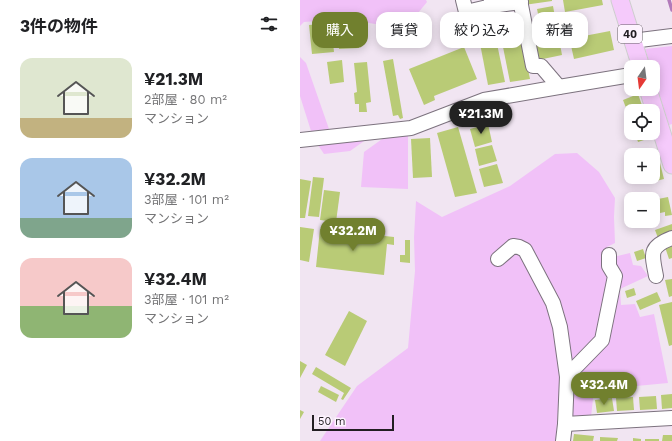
<!DOCTYPE html>
<html lang="ja">
<head>
<meta charset="utf-8">
<style>
  body { margin:0; font-family:"Work Sans","Noto Sans JP",sans-serif; background:#f6f6f6; color:#202124; height:100vh; display:flex; flex-direction:column; font-size:15px; white-space:nowrap }
  * { box-sizing:border-box; margin:0 }
  p { font-size:13px; color:#757577 }
  .icon { flex:none; width:22px; height:22px; fill:none; stroke:currentColor; stroke-width:2; stroke-linecap:round; stroke-linejoin:round }
  .map { position:relative; flex:1; overflow:hidden }
  .panel { display:flex; flex-direction:column; background:#fff; width:300px }
  .panel>* { flex:none }
  .top-card { position:absolute; left:12px; top:12px; width:300px; height:36px; display:flex; gap:8px }
  .needle { width:26px; rotate:194deg }
  .fabs { position:absolute; left:324px; top:60px; display:grid; gap:8px }
  .fabs a { display:grid; place-items:center; width:36px; height:36px; border-radius:8px; background:#fff; box-shadow:0 2px 10px #0003; font-size:20px }
  .scale { position:absolute; left:12px; bottom:10px; width:82px; box-sizing:border-box; padding-left:4px; border:2px solid #221e22; border-top:0; font-size:11px; line-height:14px; white-space:nowrap; color:#221e22; -webkit-text-stroke:3px #fdf3fe; paint-order:stroke }
  .price { position:absolute; translate:-50% -34px; padding:0 9px; border-radius:14px; background:#71802e; color:#fff; font-size:13px; line-height:26px; filter:drop-shadow(0 1px 2px #0008) }
  .price::after { content:''; position:absolute; left:50%; top:24px; width:12px; height:9px; margin-left:-6px; background:inherit; clip-path:polygon(0 0,100% 0,50% 100%) }
  .price.active { background:#222; color:#fff }
  ul { padding:0; list-style:none }
  li { display:flex; align-items:center; gap:12px; height:100px; padding:0 20px }
  li span { display:grid; place-items:center; flex:none; width:112px; height:80px; border-radius:12px; color:#555 }
  li>.icon { margin-inline-start:auto }
  span .icon { width:48px; height:48px; fill:#fffc; stroke-width:1 }
  li b { font-size:17px }
  h2 { display:flex; justify-content:space-between; align-items:center; height:48px; padding:0 20px; font-size:17px }
  .pill { padding:0 14px; border-radius:12px; background:#fff; box-shadow:0 2px 10px #0003; font-size:14px; line-height:36px }
  .pill.active { background:#71802e; color:#fff }
  main { display:flex; flex:1; min-height:0 }
  .map>svg:first-child { display:block }
  .green { fill:#f1c1f8 }
  .lines { fill:none; stroke-linecap:round; stroke-linejoin:round }
  .stream { stroke:#b27aba; stroke-width:3.5 }
  .building { fill:#b9cb76 }
  .minor-casing { stroke:#7c727e; stroke-width:16 }
  .major-casing { stroke:#cecece; stroke-width:19 }
  .minor { stroke:#fff; stroke-width:14 }
  .major { stroke:#f5cafb; stroke-width:17 }
  .labels { text-anchor:middle; stroke-width:4; stroke-linejoin:round; paint-order:stroke }
  .shield { fill:#fdf3fe; stroke:#645e64; stroke-width:1 }
  .shield-label { font-size:11px; font-weight:bold; fill:#221e22 }
</style>
</head>
<body>
<main>
<section class="panel">
<h2>3件の物件<svg class="icon" aria-label="filters" viewBox="0 0 24 24"><path d="M4 7h16M4 17h16"/><circle cx="9" cy="7" r="2"/><circle cx="15" cy="17" r="2"/></svg></h2>
<ul>
<li><span style="background:linear-gradient(#dfe7d0 75%,#c2b280 0)"><svg class="icon" aria-label="home" viewBox="0 0 24 24"><path d="M3 11l9-7 9 7M6 9v11h12V9"/></svg></span><div><b>¥21.3M</b><p>2部屋 · 80 m²</p><p>マンション</p></div></li>
<li><span style="background:linear-gradient(#a9c7e8 75%,#7fa58c 0)"><svg class="icon" aria-label="home" viewBox="0 0 24 24"><path d="M3 11l9-7 9 7M6 9v11h12V9"/></svg></span><div><b>¥32.2M</b><p>3部屋 · 101 m²</p><p>マンション</p></div></li>
<li><span style="background:linear-gradient(#f6c9c9 60%,#8fb573 0)"><svg class="icon" aria-label="home" viewBox="0 0 24 24"><path d="M3 11l9-7 9 7M6 9v11h12V9"/></svg></span><div><b>¥32.4M</b><p>3部屋 · 101 m²</p><p>マンション</p></div></li>
</ul>
</section>
<div class="map">
<svg width="372" height="441" viewBox="0 0 372 441">
  <rect width="100%" height="100%" fill="#f1e5f2"/>
  <g class="green">
    <polygon points="0,0 126,0 127,2 109,24 81,25 46,19 4,22 0,26"/>
    <polygon points="372,46 372,124 369,125 353,74 353,67 351,67 345,49"/>
    <polygon points="0,57 6,63 29,129 11,131 0,96"/>
    <polygon points="108,134 108,189 61,187 64,152 85,137"/>
    <polygon points="67,139 50,151 24,154 18,145"/>
    <polygon points="277,153 299,172 315,198 314,217 315,243 307,247 306,263 310,277 297,338 262,372 257,421 256,441 20,441 57,386 108,348 115,271 114,237 116,201 142,217 210,186 255,154"/>
    <polygon points="330,253 333,265 341,266 348,276 320,289 321,305 335,304 340,317 354,314 368,383 294,390 291,417 265,420 267,376 306,337 309,258"/>
  </g>
  <g class="lines">
    <polyline class="stream" points="369,0 372,10"/>
  </g>
  <g class="building">
    <polygon points="223,0 252,0 252,1 224,5"/>
    <polygon points="263,0 302,0 303,5 265,12"/>
    <polygon points="253,6 262,55 238,60 232,29 241,28 237,9"/>
    <polygon points="217,14 230,79 210,82 197,17"/>
    <polygon points="280,16 284,36 310,31 314,50 274,59 265,19"/>
    <polygon points="192,20 205,82 188,85 176,23"/>
    <polygon points="31,23 34,52 12,54 9,25"/>
    <polygon points="59,32 59,48 39,49 38,33"/>
    <polygon points="164,47 177,79 134,96 135,100 124,105 109,69"/>
    <polygon points="93,59 103,118 100,119 98,115 93,116 83,61"/>
    <polygon points="42,60 44,82 30,84 27,62"/>
    <polygon points="67,62 71,102 66,103 67,112 59,112 59,104 55,104 54,93 57,92 54,63"/>
    <polygon points="338,94 344,111 331,111 331,121 323,100"/>
    <polygon points="188,124 192,142 175,147 170,129"/>
    <polygon points="158,127 177,193 155,197 137,133"/>
    <polygon points="335,133 352,133 353,137 338,142"/>
    <polygon points="130,138 132,177 113,178 111,139"/>
    <polygon points="192,145 197,161 179,166 175,149"/>
    <polygon points="359,159 364,179 352,182 350,177 353,177 353,160"/>
    <polygon points="197,164 203,183 184,187 179,169"/>
    <polygon points="13,177 24,178 19,217 8,216"/>
    <polygon points="0,179 11,181 5,218 0,218"/>
    <polygon points="24,190 40,192 36,222 20,220"/>
    <polygon points="368,197 372,215 365,216 365,212 360,213 359,207 355,208 353,200"/>
    <polygon points="372,224 372,234 358,238 355,230"/>
    <polygon points="0,227 14,229 9,262 0,260"/>
    <polygon points="20,229 94,237 94,245 87,244 84,275 16,267"/>
    <polygon points="105,240 110,240 110,263 100,262 100,255 105,255"/>
    <polygon points="372,245 372,258 369,259 365,247"/>
    <polygon points="343,249 346,258 337,261 334,252"/>
    <polygon points="372,279 372,296 369,297 365,280"/>
    <polygon points="334,288 336,295 327,298 325,291"/>
    <polygon points="357,292 361,301 340,310 336,301"/>
    <polygon points="372,302 372,345 369,346 359,305"/>
    <polygon points="49,311 67,321 45,366 25,355"/>
    <polygon points="0,361 7,365 0,378"/>
    <polygon points="16,367 51,388 43,400 41,399 44,393 12,374"/>
    <polygon points="21,386 39,395 36,402 18,392"/>
    <polygon points="372,394 372,408 362,409 361,395"/>
    <polygon points="356,396 357,409 340,410 339,397"/>
    <polygon points="333,397 334,410 317,411 316,398"/>
    <polygon points="312,398 314,411 297,413 295,400"/>
    <polygon points="0,410 4,412 0,419"/>
    <polygon points="274,434 294,436 293,441 273,441"/>
    <polygon points="363,435 372,435 372,441 362,441"/>
    <polygon points="300,437 318,438 317,441 300,441"/>
    <polygon points="333,438 341,439 341,441 333,441"/>
    <rect x="345" y="439" width="14" height="2"/>
  </g>
  <g class="lines">
    <g class="minor-casing">
      <g id="minor">
        <polyline points="163,0 166,12 192,6"/>
        <polyline points="191,0 192,6 221,2"/>
        <polyline points="220,0 233,66 241,66 259,87"/>
        <polyline points="166,12 170,32"/>
        <polyline points="332,41 372,36"/>
        <polyline points="0,140 111,128 184,100 259,87 331,75"/>
        <polyline points="198,259 213,246 219,247 225,250 253,303 260,327 267,377"/>
        <path d="M356 276C352 254 348 247 372 238"/>
        <polyline points="265,424 372,418"/>
        <polyline points="263,441 265,424 267,376 302,340 315,276 309,266 309,255"/>
      </g>
    </g>
    <g class="major-casing">
      <g id="major">
        <polyline points="320,0 341,67"/>
        <polyline points="348,89 372,165"/>
      </g>
    </g>
    <use href="#minor" class="minor"/>
    <use href="#major" class="major"/>
  </g>
  <g class="labels">
    <rect class="shield" x="318" y="25" width="24" height="18" rx="3"/>
    <g class="shield-label">
      <text x="330" y="38">40</text>
    </g>
  </g>
</svg>
<div class="fabs">
<a><svg class="needle" viewBox="-14 -14 28 28"><path d="M0-13l5 13h-10z" fill="#e53935"/><path d="M0 13l5-13h-10z" fill="#757577"/></svg></a>
<a><svg class="icon" aria-label="locate" viewBox="0 0 24 24"><circle cx="12" cy="12" r="6"/><path d="M12 2v4M12 18v4M2 12h4M18 12h4"/></svg></a>
<a>+</a>
<a>−</a>
</div>
<div class="scale">50 m</div>
<b class="price active" style="left:181px;top:135px">¥21.3M</b>
<b class="price" style="left:53px;top:252px">¥32.2M</b>
<b class="price" style="left:304px;top:406px">¥32.4M</b>
<div class="top-card">
<a class="pill active">購入</a>
<a class="pill">賃貸</a>
<a class="pill">絞り込み</a>
<a class="pill">新着</a>
</div>
</div>
</main>
</body>
</html>
